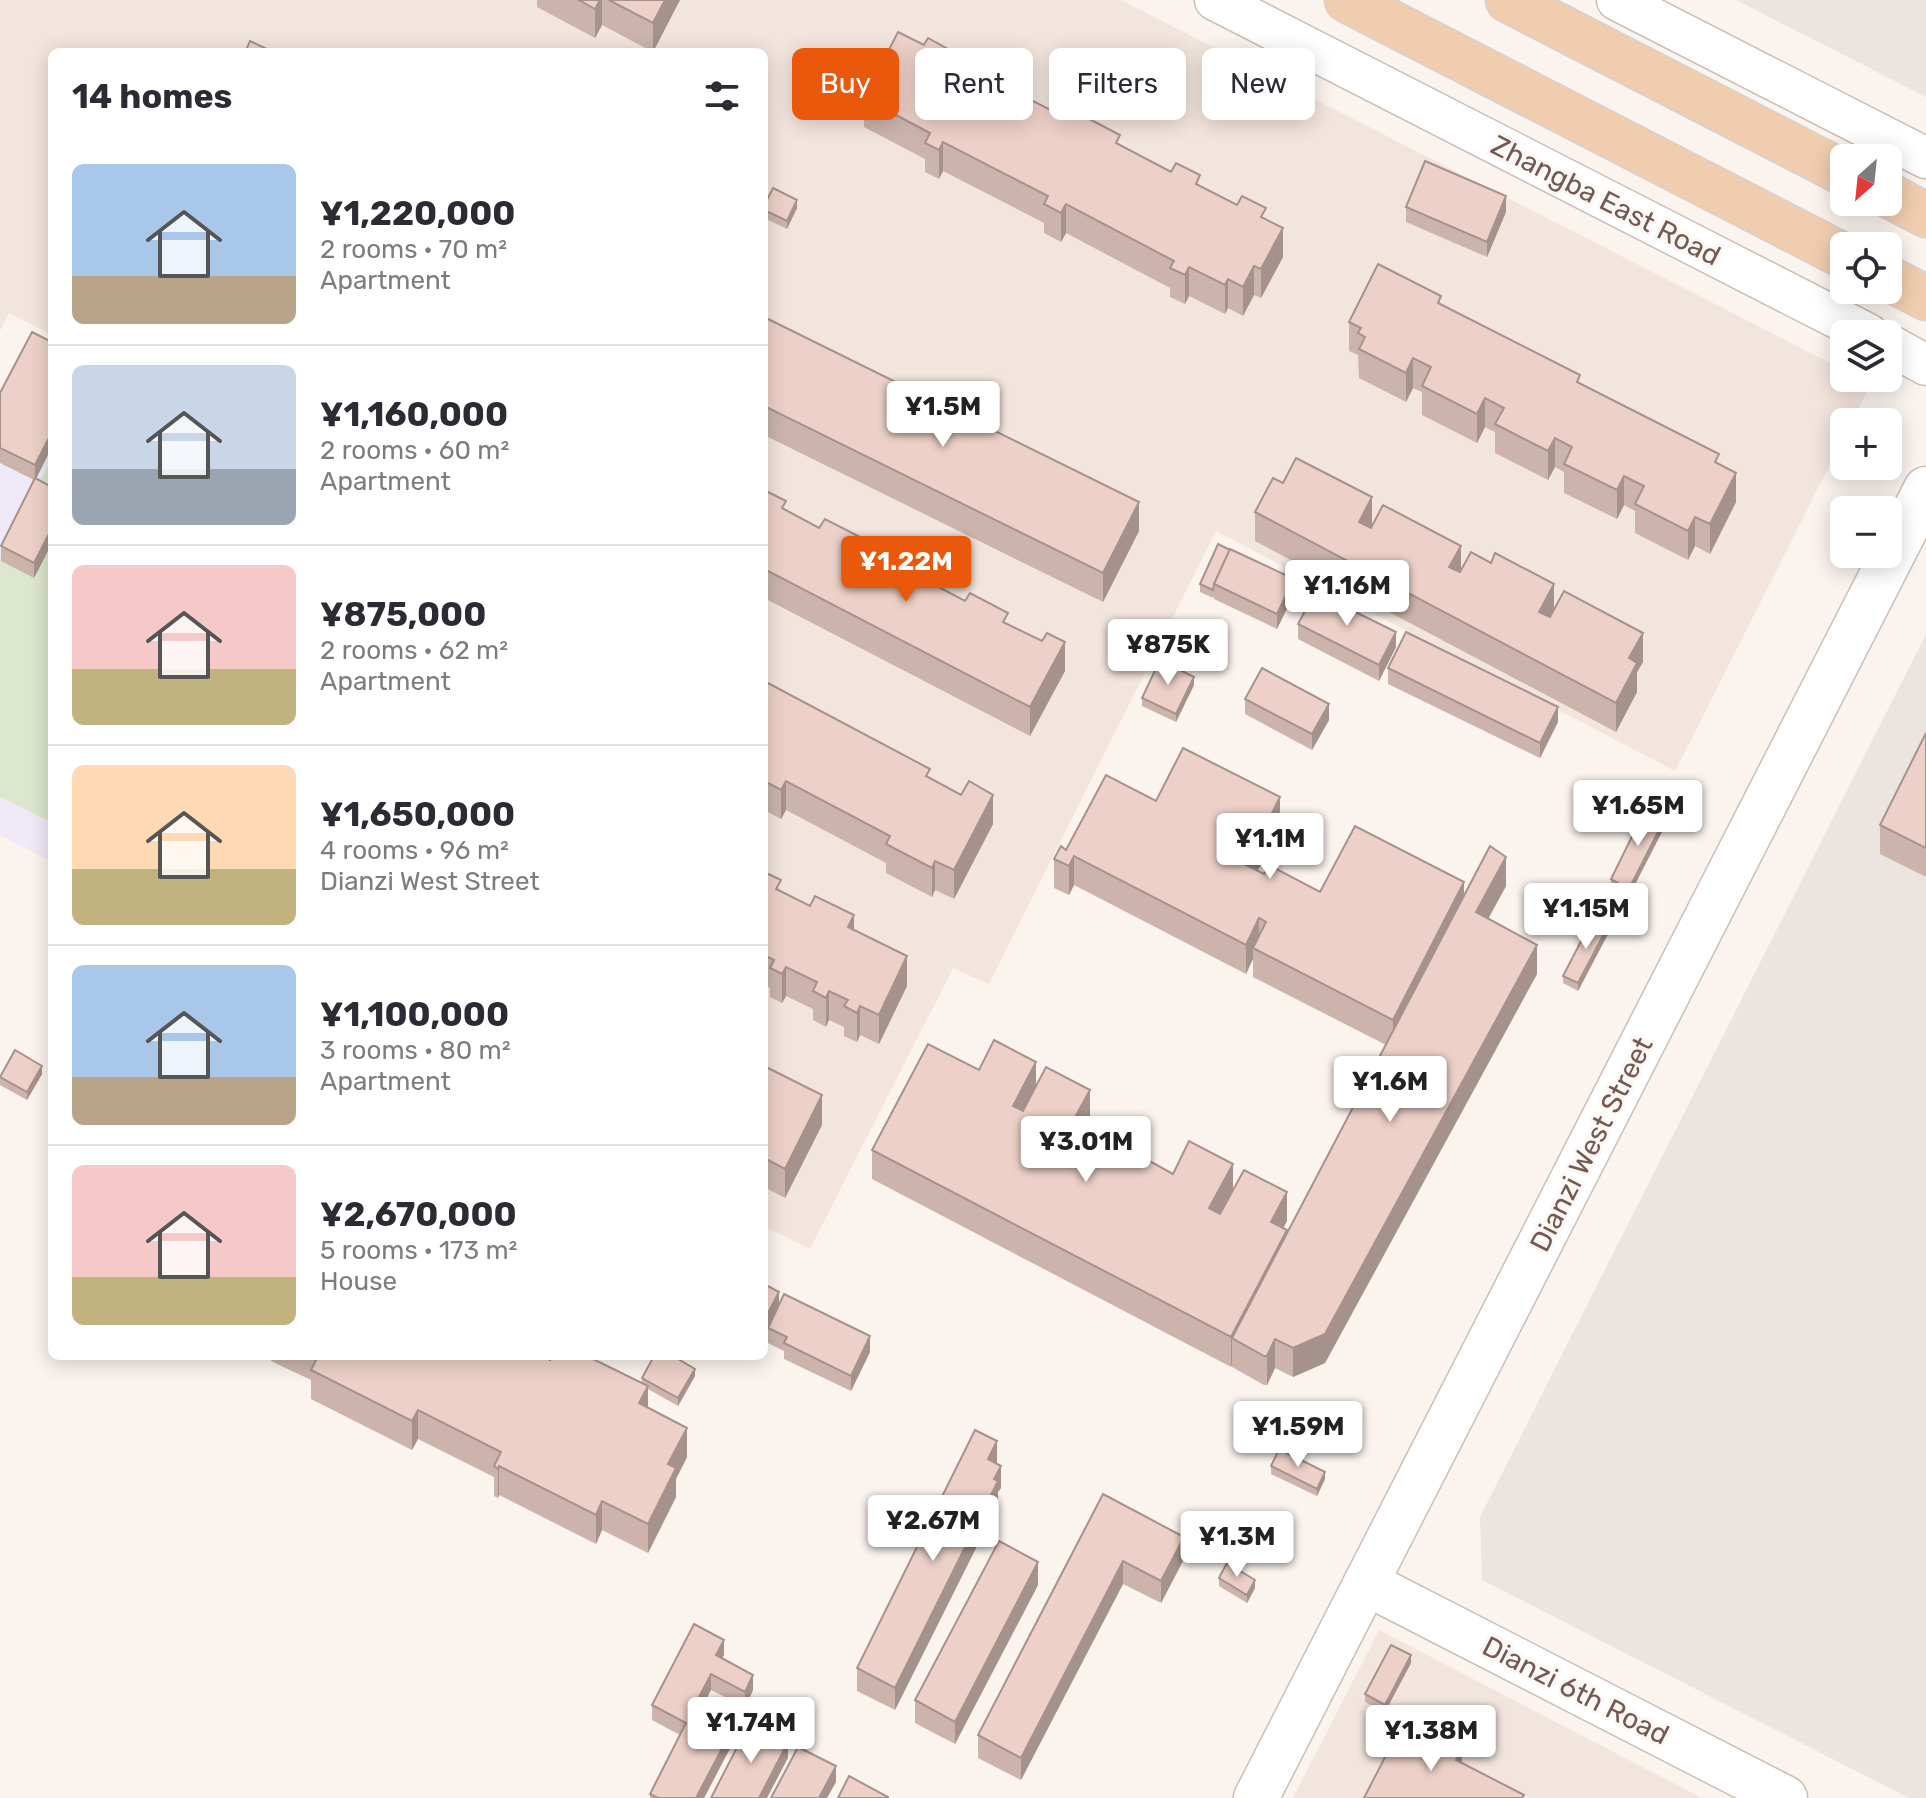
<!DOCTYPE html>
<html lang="en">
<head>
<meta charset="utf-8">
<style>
  body { margin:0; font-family:Rubik,sans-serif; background:#f2f2f3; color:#2b2b33; height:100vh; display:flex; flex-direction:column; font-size:30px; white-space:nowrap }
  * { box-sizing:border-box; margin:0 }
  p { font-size:26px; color:#7c7c81 }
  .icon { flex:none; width:44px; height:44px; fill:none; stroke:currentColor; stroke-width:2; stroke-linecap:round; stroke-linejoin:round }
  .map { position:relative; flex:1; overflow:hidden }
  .side { position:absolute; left:48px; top:48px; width:720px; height:1312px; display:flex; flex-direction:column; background:#fff; border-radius:12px; box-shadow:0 4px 20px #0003 }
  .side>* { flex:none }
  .banner { position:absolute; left:792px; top:48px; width:760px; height:72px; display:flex; gap:16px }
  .needle { width:52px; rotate:207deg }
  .controls { position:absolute; left:1830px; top:144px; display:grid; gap:16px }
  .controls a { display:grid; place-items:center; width:72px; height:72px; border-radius:12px; background:#fff; box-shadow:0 4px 20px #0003; font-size:40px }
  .price { position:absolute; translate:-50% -68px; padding:0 18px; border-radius:8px; background:#fff; color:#222; font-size:26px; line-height:52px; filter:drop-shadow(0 2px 4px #0008) }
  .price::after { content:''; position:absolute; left:50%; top:48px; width:24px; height:18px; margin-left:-12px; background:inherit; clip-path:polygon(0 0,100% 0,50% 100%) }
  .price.selected { background:#ea580c; color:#fff }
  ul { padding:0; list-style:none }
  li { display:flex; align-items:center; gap:24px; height:200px; padding:0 24px }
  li+li { border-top:2px solid #e1e1e2 }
  li span { display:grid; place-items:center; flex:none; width:224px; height:160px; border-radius:12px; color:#555 }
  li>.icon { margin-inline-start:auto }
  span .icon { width:96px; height:96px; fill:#fffc; stroke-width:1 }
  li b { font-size:34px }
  h2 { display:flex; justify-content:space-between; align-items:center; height:96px; padding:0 24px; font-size:34px }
  .tag { padding:0 28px; border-radius:12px; background:#fff; box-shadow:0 4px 20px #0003; font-size:28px; line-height:72px }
  .tag.selected { background:#ea580c; color:#fff }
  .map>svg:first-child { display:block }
  .residential { fill:#f2e5dd }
  .industrial { fill:#ebe5e2 }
  .education { fill:#f0eaf8 }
  .pitch { fill:#dce7cd }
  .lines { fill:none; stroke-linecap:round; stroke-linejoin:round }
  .minor-casing { stroke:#cebdb6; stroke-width:43 }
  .tertiary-casing { stroke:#cebdb6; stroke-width:47 }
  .primary-casing { stroke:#d8d1cf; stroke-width:47 }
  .minor { stroke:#fff; stroke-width:40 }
  .tertiary { stroke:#fff; stroke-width:44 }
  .primary { stroke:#f0cdaf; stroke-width:44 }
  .wall { fill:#ccb4ac }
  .shaded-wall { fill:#a6928c }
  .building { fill:#edd1c8; stroke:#a6928c; stroke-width:2 }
  .labels { text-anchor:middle; stroke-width:7; stroke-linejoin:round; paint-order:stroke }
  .street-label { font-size:28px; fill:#745952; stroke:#fdf8f4 }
</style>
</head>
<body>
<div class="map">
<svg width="1926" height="1798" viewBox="0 0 1926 1798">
  <rect width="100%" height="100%" fill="#fbf3ee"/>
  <g class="residential">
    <polygon points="0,0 1121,0 1844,370 1844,378 1859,378 1871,384 1852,422 1844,422 1844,437 1675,771 1216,531 989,984 953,968 810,1249 764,1226 764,52 52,52 52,335 9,313 0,331"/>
    <polygon points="1379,1630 1702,1798 1293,1798"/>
  </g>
  <g class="industrial">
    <polygon points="1736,0 1926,0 1926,97"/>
    <polygon points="1926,634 1926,1798 1909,1798 1482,1580 1480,1517"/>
  </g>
  <polygon class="education" points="52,366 52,862 0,835 0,467"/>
  <polygon class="pitch" points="52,457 52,823 0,797 0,558"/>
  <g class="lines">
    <g class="minor-casing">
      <g id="minor">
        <polyline points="1215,0 1868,334"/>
        <polyline points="1617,0 1926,158"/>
        <polyline points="1888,344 1926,365"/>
      </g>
    </g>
    <g class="tertiary-casing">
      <g id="tertiary">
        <polyline points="1366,1583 1785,1798"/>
        <polyline points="1256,1798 1926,489"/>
      </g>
    </g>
    <g class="primary-casing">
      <g id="primary">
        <polyline points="1347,0 1844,256"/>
        <polyline points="1508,0 1844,173"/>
        <polyline points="1888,195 1926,215"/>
        <polyline points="1888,278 1926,298"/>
      </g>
    </g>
    <use href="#minor" class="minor"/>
    <use href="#tertiary" class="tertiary"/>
    <use href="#primary" class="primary"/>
  </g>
  <g class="wall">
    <polygon points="537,0 680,0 653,52 602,25 595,38 537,7"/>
    <polygon points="924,45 1266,219 1283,257 1261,298 1254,295 1243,316 1228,308 1225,314 1189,296 1185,304 1170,297 1170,288 1066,233 1061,242 1044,233 1044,223 943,171 939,179 925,172 925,159 864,127 864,98"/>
    <polygon points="764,206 797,208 787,229 764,218"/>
    <polygon points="1406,207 1506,212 1487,257 1406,222"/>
    <polygon points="1441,305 1719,464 1736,502 1710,554 1695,546 1688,560 1635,533 1635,511 1624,505 1617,519 1564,493 1564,472 1555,467 1548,480 1495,453 1495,432 1485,427 1477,443 1422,415 1422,392 1413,388 1406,402 1359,378 1358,355 1349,351 1349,322"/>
    <polygon points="764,317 1139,531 1103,602 764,435"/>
    <polygon points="32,332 36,478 52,487 52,543 34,578 1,561 1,546 34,480 0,463 0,393"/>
    <polygon points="764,490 786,510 893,565 934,585 1008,624 1065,671 1030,736 764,598"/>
    <polygon points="1255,512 1372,526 1461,571 1554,610 1643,662 1637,672 1637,692 1616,732 1255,541"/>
    <polygon points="1230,550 1294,594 1277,629 1214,599 1214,596 1213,598 1200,592 1200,584"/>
    <polygon points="1298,624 1396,647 1379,681 1298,639"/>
    <polygon points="1388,668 1558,722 1540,758 1388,684"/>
    <polygon points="764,681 930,779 993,824 954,899 935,890 932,897 886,873 886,863 786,810 781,819 764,810"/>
    <polygon points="1194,685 1176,722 1142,706 1142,698"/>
    <polygon points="1245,699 1329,720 1312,750 1245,714"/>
    <polygon points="1926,733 1926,877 1880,854 1880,825"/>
    <polygon points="1156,801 1280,826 1257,871 1264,874 1320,892 1464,895 1506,886 1488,919 1537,974 1325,1363 1293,1377 1275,1368 1267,1385 1264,1385 1232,1367 1232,1364 1231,1367 872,1179 872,1150 979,1070 1036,1087 1090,1119 1081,1135 1099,1144 1147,1160 1173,1174 1233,1191 1287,1221 1283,1228 1287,1234 1386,1045 1253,977 1253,959 1246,974 1074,885 1069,895 1054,888 1054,859 1066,850"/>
    <polygon points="1665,826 1629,896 1611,887 1611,879"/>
    <polygon points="764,872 781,891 854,930 907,986 879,1044 860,1035 857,1042 844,1036 844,1027 829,1020 826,1027 813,1020 813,1009 786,996 782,1003 770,997 770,988 764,984"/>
    <polygon points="1608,934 1578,991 1563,983 1563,976"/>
    <polygon points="764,1066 822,1125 785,1198 764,1187"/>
    <polygon points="42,1074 27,1100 0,1085 0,1076"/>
    <polygon points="764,1284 779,1305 870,1352 851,1391 784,1359 784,1351 768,1343 768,1329 764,1337"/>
    <polygon points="271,1356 543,1356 550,1360 642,1384 642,1378 695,1376 678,1406 648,1389 648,1408 687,1457 676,1479 676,1497 648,1553 602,1530 596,1544 499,1495 498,1498 494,1496 494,1477 418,1439 412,1450 311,1399 311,1380 271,1361"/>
    <polygon points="997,1464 1001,1488 998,1492 998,1504 895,1710 857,1691 857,1668"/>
    <polygon points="1271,1466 1325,1479 1317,1496 1271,1474"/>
    <polygon points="1103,1494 1184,1559 1161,1603 1123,1584 1021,1780 978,1758 978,1735"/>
    <polygon points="1219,1578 1255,1588 1247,1603 1219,1586"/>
    <polygon points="1038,1585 955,1744 915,1723 915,1700"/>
    <polygon points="724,1655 722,1658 753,1690 745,1707 711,1690 705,1700 738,1733 704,1798 650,1798 650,1794 680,1735 652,1720 652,1705"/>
    <polygon points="1411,1663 1385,1712 1365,1702 1365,1694"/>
  </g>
  <g class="shaded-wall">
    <polygon points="600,0 602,0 602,25 595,38 595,9"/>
    <polygon points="665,0 680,0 653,52 653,23"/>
    <polygon points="943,142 943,171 939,179 939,150"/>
    <polygon points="1506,196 1506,212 1487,257 1487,242"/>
    <polygon points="797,200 797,208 787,229 787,221"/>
    <polygon points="1066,204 1066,233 1061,242 1061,213"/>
    <polygon points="1283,228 1283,257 1261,298 1261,269"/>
    <polygon points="1254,266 1254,295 1243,316 1243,287"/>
    <polygon points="1189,267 1189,296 1185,304 1185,275"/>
    <polygon points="1228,279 1228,308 1225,314 1225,285"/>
    <polygon points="1413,358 1413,388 1406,402 1406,373"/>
    <polygon points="1485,398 1485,427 1477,443 1477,414"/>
    <polygon points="52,432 52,447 35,481 35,465"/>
    <polygon points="1555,438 1555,467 1548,480 1548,451"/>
    <polygon points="1736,473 1736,502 1710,554 1710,524"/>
    <polygon points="1624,476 1624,505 1617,519 1617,490"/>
    <polygon points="1372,497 1372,526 1359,551 1359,522"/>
    <polygon points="1139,502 1139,531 1103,602 1103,573"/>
    <polygon points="1695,517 1695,546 1688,560 1688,531"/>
    <polygon points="52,528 52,543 34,578 34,563"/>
    <polygon points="1461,546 1461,575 1449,567"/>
    <polygon points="1294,579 1294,594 1277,629 1277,614"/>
    <polygon points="1554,584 1554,613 1539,641 1539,612"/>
    <polygon points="1396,632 1396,647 1379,681 1379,665"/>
    <polygon points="1643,633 1643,662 1637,672 1637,692 1616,732 1616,703 1629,658"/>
    <polygon points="1065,642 1065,671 1030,736 1030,707"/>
    <polygon points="1194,677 1194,685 1176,722 1176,714"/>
    <polygon points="1329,704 1329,720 1312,750 1312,734"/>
    <polygon points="1558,707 1558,722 1540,758 1540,743"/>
    <polygon points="786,781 786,810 781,819 781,790"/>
    <polygon points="993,795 993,824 954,899 954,870"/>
    <polygon points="1280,797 1280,826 1246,894 1246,865"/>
    <polygon points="1665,818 1665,826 1629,896 1629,889"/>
    <polygon points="1074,856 1074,885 1069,895 1069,866"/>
    <polygon points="1506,857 1506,886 1476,941 1476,912"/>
    <polygon points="935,861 935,890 932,897 932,868"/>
    <polygon points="1464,882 1464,912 1393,1049 1393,1020"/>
    <polygon points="854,915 854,944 848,927"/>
    <polygon points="1259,918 1259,947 1253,948 1253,959 1246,974 1246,945"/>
    <polygon points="1608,926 1608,934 1578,991 1578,983"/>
    <polygon points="1537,945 1537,974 1325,1363 1293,1377 1293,1348"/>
    <polygon points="907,956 907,986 879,1044 879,1015"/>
    <polygon points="786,967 786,996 782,1003 782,974"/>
    <polygon points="829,991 829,1020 826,1027 826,998"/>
    <polygon points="860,1006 860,1035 857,1042 857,1013"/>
    <polygon points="1036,1062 1036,1091 1013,1135 1013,1106"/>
    <polygon points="42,1066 42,1074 27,1100 27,1092"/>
    <polygon points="1090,1090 1090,1119 1069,1157 1069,1128"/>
    <polygon points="822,1095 822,1125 785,1198 785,1169"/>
    <polygon points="1233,1164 1233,1193 1209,1237 1209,1208"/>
    <polygon points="1287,1192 1287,1221 1271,1251 1271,1222"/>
    <polygon points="1287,1230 1287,1259 1232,1338 1232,1364 1231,1367 1231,1337"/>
    <polygon points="779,1292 779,1307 764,1337 764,1321"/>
    <polygon points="870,1336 870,1352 851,1391 851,1376"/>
    <polygon points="1275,1339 1275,1368 1267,1385 1267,1356"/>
    <polygon points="695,1369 695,1376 678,1406 678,1398"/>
    <polygon points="648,1386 648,1416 639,1403"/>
    <polygon points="418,1410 418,1439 412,1450 412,1421"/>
    <polygon points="687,1428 687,1457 676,1479 676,1497 648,1553 648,1524 668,1464"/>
    <polygon points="997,1441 997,1463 988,1459"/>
    <polygon points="499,1466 499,1495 498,1498 498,1469"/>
    <polygon points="1001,1466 1001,1488 998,1492 998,1504 895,1710 895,1688"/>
    <polygon points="1325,1472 1325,1479 1317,1496 1317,1489"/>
    <polygon points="602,1501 602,1530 596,1544 596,1515"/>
    <polygon points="1184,1537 1184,1559 1161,1603 1161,1581"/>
    <polygon points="1123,1561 1123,1584 1021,1780 1021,1758"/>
    <polygon points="1038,1562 1038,1585 955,1744 955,1722"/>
    <polygon points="1255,1580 1255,1588 1247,1603 1247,1595"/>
    <polygon points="724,1640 724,1655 716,1670 716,1655"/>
    <polygon points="1411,1655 1411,1663 1385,1712 1385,1705"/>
    <polygon points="711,1674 711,1690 699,1713 699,1697"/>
    <polygon points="753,1675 753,1690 745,1707 745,1692"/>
    <polygon points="738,1718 738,1733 704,1798 696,1798"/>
    <polygon points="788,1742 788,1758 767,1798 759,1798"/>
    <polygon points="1462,1749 1462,1778 1456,1760"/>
    <polygon points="836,1766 836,1782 827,1798 819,1798"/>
  </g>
  <g class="building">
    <polygon points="579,0 600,0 595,9"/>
    <polygon points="609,0 665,0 653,23"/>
    <polygon points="898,32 924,45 928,38 955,53 952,59 971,69 976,61 999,72 994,81 1068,119 1072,110 1120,135 1116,143 1171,172 1176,163 1200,175 1196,184 1237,205 1242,196 1266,208 1261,217 1283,228 1261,269 1254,266 1243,287 1228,279 1225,285 1189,267 1185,275 1170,268 1174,261 1066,204 1061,213 1044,204 1048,196 943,142 939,150 925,143 930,133 864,98"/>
    <polygon points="250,41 273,52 245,52"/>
    <polygon points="1425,161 1506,196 1487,242 1406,207"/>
    <polygon points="773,188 797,200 787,221 764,210 764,206"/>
    <polygon points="1378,264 1441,296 1438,303 1580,375 1577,382 1719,454 1715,462 1736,473 1710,524 1695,517 1688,531 1635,504 1644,486 1624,476 1617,490 1564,464 1572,447 1555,438 1548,451 1495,424 1504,408 1485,398 1477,414 1422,386 1431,367 1413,358 1406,373 1359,349 1365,337 1358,333 1361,328 1349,322"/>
    <polygon points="764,317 1139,502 1103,573 764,406"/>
    <polygon points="32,332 52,342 52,432 35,465 0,448 0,393"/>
    <polygon points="1296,458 1372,497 1359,522 1371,528 1383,505 1461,546 1449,567 1460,572 1471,552 1491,563 1495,553 1554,584 1539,612 1550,617 1564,591 1643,633 1629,658 1637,663 1616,703 1255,512 1273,478 1283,483"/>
    <polygon points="35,478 52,487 52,528 34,563 1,546"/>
    <polygon points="764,490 786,501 782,508 819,528 825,519 860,537 855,546 893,565 897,557 934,576 931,583 965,601 970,593 1008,613 1003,622 1042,641 1047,633 1065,642 1030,707 764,569"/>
    <polygon points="1218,544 1230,550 1214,584 1213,590 1200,584"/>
    <polygon points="1230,549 1294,579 1277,614 1214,584"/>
    <polygon points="1315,592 1396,632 1379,665 1298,624"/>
    <polygon points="1406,632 1558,707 1540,743 1388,668"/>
    <polygon points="1160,660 1194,677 1176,714 1142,698"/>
    <polygon points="1262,668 1329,704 1312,734 1245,699"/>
    <polygon points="764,681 930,769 926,776 961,795 969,781 993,795 954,870 935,861 932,868 886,844 890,836 786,781 781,790 764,781"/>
    <polygon points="1926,733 1926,848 1880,825"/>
    <polygon points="1183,748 1280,797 1246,865 1264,874 1269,865 1320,892 1355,826 1464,882 1393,1020 1253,948 1266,922 1259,918 1246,945 1074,856 1069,866 1054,859 1061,846 1066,850 1106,775 1156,801"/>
    <polygon points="1646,808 1665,818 1629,889 1611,879"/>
    <polygon points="1490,846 1506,857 1476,912 1537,945 1325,1334 1293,1348 1275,1339 1267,1356 1264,1356 1232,1338"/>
    <polygon points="764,872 781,880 776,889 810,906 815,896 854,915 848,927 907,956 879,1015 860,1006 857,1013 844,1006 848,1000 829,991 826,998 813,991 817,982 786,967 782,974 770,968 774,960 764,955"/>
    <polygon points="1593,918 1608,926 1578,983 1563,976"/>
    <polygon points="994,1040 1036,1062 1013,1106 1023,1111 1046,1067 1090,1090 1069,1128 1099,1144 1105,1131 1147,1153 1144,1158 1173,1174 1189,1141 1233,1164 1209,1208 1220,1214 1244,1170 1287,1192 1271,1222 1287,1230 1231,1337 872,1150 928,1044 979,1070"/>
    <polygon points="15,1050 42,1066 27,1092 0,1077"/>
    <polygon points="764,1066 822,1095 785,1169 764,1158"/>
    <polygon points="764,1284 779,1292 764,1321"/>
    <polygon points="784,1294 870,1336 851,1376 784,1343 787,1337 768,1328"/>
    <polygon points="318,1356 543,1356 550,1360 552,1356 587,1356 648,1386 639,1403 687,1428 668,1464 676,1468 648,1524 602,1501 596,1515 499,1466 498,1469 494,1466 501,1452 418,1410 412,1421 311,1370"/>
    <polygon points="654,1356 673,1356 695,1369 678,1398 642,1378"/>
    <polygon points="975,1430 997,1441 988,1459 1001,1466 994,1479 998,1481 895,1688 857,1668"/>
    <polygon points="1279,1449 1325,1472 1317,1489 1271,1466"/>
    <polygon points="1103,1494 1184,1537 1161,1581 1123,1561 1021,1758 978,1735"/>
    <polygon points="999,1541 1038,1562 955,1722 915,1700"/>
    <polygon points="1227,1563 1255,1580 1247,1595 1219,1578"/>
    <polygon points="694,1624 724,1640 716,1655 753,1675 745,1692 711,1674 699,1697 738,1718 696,1798 658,1798 650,1794 686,1723 652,1705"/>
    <polygon points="1391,1645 1411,1655 1385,1705 1365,1694"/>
    <polygon points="750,1722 788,1742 759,1798 711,1798"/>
    <polygon points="1400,1728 1432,1744 1437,1736 1462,1749 1456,1760 1524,1795 1522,1798 1364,1798"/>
    <polygon points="798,1747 836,1766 819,1798 771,1798"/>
    <polygon points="849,1776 888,1797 888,1798 838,1798"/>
  </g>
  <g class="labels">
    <g class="street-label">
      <text transform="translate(1606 200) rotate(27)" y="10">Zhangba East Road</text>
      <text transform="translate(1591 1144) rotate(-63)" y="10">Dianzi West Street</text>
      <text transform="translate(1576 1690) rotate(27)" y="10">Dianzi 6th Road</text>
    </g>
  </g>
</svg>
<div class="controls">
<a><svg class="needle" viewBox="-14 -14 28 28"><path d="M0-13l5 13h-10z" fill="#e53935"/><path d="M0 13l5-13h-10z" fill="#7c7c81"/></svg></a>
<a><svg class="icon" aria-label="locate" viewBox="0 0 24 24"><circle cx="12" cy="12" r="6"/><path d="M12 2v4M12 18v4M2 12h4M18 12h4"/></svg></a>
<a><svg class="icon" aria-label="layers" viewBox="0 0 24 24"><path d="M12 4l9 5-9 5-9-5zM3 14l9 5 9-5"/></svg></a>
<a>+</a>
<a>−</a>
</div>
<b class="price" style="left:943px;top:449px">¥1.5M</b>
<b class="price selected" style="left:906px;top:604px">¥1.22M</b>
<b class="price" style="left:1347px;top:628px">¥1.16M</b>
<b class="price" style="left:1168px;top:687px">¥875K</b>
<b class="price" style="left:1638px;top:848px">¥1.65M</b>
<b class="price" style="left:1270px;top:881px">¥1.1M</b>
<b class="price" style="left:1586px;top:951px">¥1.15M</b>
<b class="price" style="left:1390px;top:1124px">¥1.6M</b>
<b class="price" style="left:1086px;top:1184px">¥3.01M</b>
<b class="price" style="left:1298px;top:1469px">¥1.59M</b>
<b class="price" style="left:933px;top:1563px">¥2.67M</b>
<b class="price" style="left:1237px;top:1579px">¥1.3M</b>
<b class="price" style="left:751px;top:1765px">¥1.74M</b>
<b class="price" style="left:1431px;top:1773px">¥1.38M</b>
<div class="banner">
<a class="tag selected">Buy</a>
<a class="tag">Rent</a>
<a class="tag">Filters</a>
<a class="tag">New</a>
</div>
<section class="side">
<h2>14 homes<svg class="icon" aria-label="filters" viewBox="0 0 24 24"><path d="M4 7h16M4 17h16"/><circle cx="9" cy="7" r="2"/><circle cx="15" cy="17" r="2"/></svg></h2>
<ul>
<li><span style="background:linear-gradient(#a9c7e8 70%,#b9a48a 0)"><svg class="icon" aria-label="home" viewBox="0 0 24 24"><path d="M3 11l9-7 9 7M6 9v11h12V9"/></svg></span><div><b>¥1,220,000</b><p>2 rooms · 70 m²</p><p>Apartment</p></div></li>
<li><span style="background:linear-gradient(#c9d6e8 65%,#9aa5b1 0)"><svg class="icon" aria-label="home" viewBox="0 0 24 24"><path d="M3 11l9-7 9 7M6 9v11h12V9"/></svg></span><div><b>¥1,160,000</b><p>2 rooms · 60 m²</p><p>Apartment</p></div></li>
<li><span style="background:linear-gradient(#f6c9c9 65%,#c2b280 0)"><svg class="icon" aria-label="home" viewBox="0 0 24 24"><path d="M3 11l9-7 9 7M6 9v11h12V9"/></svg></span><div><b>¥875,000</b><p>2 rooms · 62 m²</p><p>Apartment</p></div></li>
<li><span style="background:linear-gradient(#ffd9b3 65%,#c2b280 0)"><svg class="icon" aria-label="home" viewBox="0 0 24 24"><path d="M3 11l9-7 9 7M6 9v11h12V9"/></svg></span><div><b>¥1,650,000</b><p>4 rooms · 96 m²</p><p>Dianzi West Street</p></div></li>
<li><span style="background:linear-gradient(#a9c7e8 70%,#b9a48a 0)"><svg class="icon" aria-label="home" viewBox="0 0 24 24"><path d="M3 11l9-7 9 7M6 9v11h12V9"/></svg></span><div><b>¥1,100,000</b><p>3 rooms · 80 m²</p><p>Apartment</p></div></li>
<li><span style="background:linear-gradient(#f6c9c9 70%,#c2b280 0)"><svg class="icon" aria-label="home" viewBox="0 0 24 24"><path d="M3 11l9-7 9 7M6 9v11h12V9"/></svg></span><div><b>¥2,670,000</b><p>5 rooms · 173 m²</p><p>House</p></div></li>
</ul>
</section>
</div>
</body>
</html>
